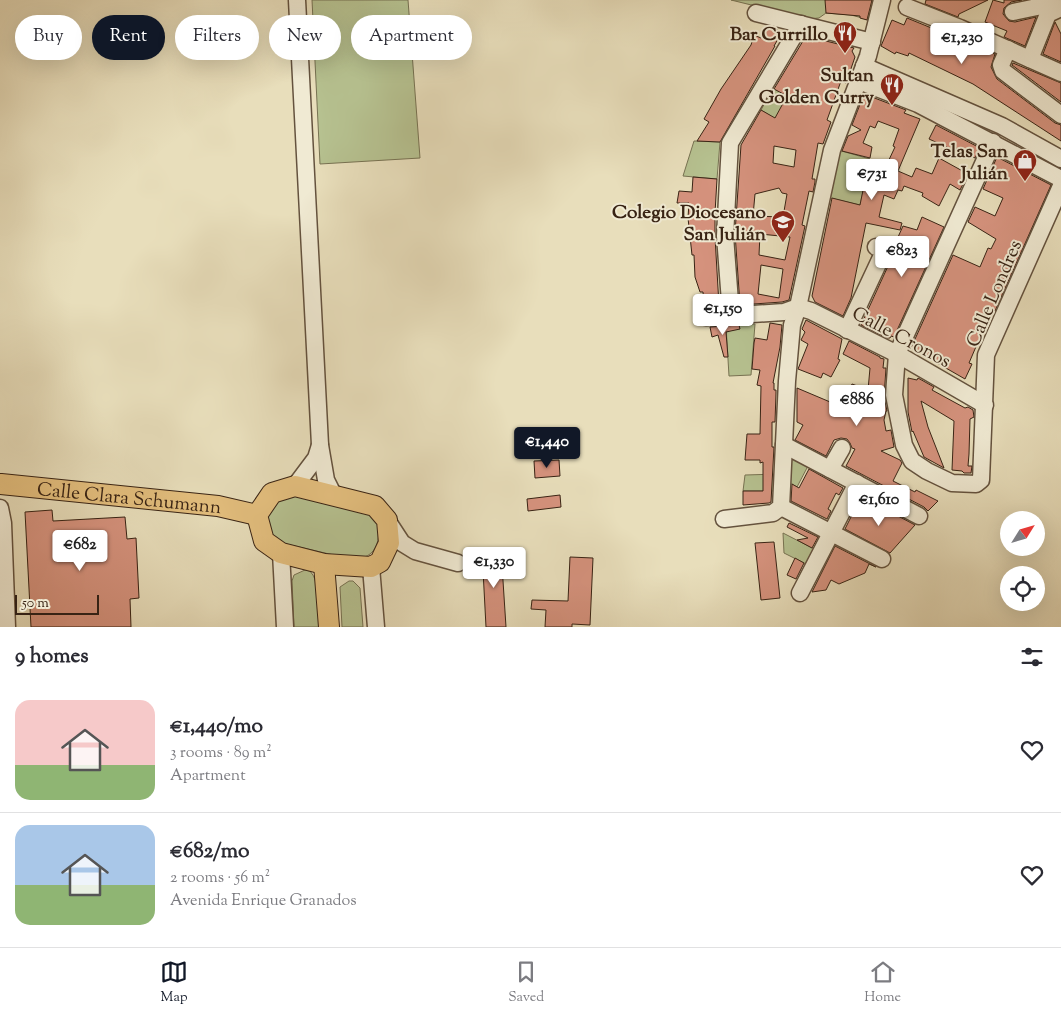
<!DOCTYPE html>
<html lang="en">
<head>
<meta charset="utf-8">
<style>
  body { margin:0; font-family:"Sorts Mill Goudy",serif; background:#f2f2f3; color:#2b2b33; height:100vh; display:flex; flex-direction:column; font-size:19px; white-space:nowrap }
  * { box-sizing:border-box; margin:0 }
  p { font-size:16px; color:#7c7c81 }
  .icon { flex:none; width:28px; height:28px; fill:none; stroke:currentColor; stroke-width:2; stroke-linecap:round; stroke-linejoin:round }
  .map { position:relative; height:627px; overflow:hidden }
  .drawer { display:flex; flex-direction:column; background:#fff; flex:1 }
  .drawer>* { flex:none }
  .banner { position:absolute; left:15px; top:15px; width:500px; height:45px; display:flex; gap:10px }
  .needle { width:32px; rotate:53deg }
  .tools { position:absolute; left:1000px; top:511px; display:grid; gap:10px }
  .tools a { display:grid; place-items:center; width:45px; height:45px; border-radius:50%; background:#fff; box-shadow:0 5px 20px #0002; font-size:25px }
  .scale { position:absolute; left:15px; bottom:12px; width:84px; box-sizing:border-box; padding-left:5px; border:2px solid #382314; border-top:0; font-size:14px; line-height:18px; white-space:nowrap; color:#382314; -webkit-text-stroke:4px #f0ead3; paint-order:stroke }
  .price { position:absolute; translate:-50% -42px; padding:0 11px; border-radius:5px; background:#fff; color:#222; font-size:16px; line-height:32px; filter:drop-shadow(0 1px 2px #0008) }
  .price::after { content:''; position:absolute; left:50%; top:30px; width:15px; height:11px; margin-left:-8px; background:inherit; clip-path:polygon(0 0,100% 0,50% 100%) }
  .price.current { background:#111827; color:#fff }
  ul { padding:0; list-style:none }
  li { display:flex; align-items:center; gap:15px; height:125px; padding:0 15px }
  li+li { border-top:1px solid #e1e1e2 }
  li span { display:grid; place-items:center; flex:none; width:140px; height:100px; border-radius:15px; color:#555 }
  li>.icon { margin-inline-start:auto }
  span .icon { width:60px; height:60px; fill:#fffc; stroke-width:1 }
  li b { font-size:21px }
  h2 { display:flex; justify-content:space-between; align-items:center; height:60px; padding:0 15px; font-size:21px }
  .chip { padding:0 18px; border-radius:22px; background:#fff; box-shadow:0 5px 20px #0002; font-size:18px; line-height:45px }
  .chip.current { background:#111827; color:#fff }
  .dock { display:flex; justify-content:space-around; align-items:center; height:70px; border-top:1px solid #e1e1e2; background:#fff; font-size:14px; color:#7c7c81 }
  .dock a { display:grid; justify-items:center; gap:2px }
  .dock .current { color:#111827 }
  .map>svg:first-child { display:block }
  .green { fill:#b6c190; stroke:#777252 }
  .building { fill:#d5927d; stroke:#382314; fill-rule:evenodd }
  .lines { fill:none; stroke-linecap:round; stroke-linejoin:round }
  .minor-casing { stroke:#64523e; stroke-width:19 }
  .major-casing { stroke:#382314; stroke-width:22 }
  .minor { stroke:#f0ead3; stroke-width:16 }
  .major { stroke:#e4bf7e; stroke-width:20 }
  .labels { text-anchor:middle; stroke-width:4; stroke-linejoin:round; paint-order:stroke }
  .poi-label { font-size:19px; font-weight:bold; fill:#382314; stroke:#f0ead3; text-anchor:end }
  .street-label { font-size:19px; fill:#382314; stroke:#f0ead3 }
</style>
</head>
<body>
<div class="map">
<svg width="1061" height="627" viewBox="0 0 1061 627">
  <rect width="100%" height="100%" fill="#e8debb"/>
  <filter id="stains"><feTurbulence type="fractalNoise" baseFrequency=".004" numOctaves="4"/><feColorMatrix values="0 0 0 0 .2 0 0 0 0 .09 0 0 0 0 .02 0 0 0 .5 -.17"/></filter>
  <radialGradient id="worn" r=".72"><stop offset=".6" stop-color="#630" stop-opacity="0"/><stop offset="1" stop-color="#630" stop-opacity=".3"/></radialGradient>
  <g class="green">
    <polygon points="312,0 408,0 420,158 320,164"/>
    <polygon points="731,0 874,0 870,20 851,15 826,13 819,18 808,19"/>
    <polygon points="773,88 795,101 782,123 761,110"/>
    <polygon points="694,141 720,142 717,179 683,176"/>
    <polygon points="838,150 870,159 860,205 826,197"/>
    <polygon points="755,324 751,375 729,376 726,326"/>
    <polygon points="792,456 809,464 797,487 790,483"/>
    <polygon points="778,474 778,491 743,491 745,475"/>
    <path d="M290 494 366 510 378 524C380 544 376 556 355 560L282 543C260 528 265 502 290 494Z"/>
    <polygon points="783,533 818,551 810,566 784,553"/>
    <path d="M305 570 310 571C321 582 318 611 319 627H294L292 581 294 575Z"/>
    <polygon points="349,581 353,581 360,588 363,627 342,627 340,587"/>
  </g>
  <g class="building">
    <polygon points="825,0 872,0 867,20 860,18 860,16 826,13"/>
    <polygon points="926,0 988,0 959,14 958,17 925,4"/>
    <polygon points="993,0 1004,3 1004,0 1022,0 1011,2 1004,8 1003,14 1009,21 1015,22 1036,17 1025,46 1004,37 1007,31 985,22"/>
    <polygon points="907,18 995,54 991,67 997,79 1055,123 1061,125 1061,141 973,84 909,53 908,56 896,52 895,54 881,46 892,20 904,25"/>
    <polygon points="1055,22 1061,34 1061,62 1043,54"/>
    <polygon points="768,26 782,32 774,46 775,46 720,142 697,141 709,122 704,119 721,89 751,45 754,35 761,38"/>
    <path d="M806 36 854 48 852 51 855 57 846 83 841 81 827 120 831 122 823 144 818 143 812 179H815V182L813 192 809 191 802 225 805 226 789 300 782 302 740 305 735 233 741 145 761 110 775 118 787 96 774 89ZM774 146 796 150 794 167 773 163ZM779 188 782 193 787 194 783 217 753 216 755 194ZM760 234 790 237 785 260 759 255ZM761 265 783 269 779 298 758 294Z"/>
    <polygon points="1013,63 1061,83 1061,102 1012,65"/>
    <polygon points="864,94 906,110 904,113 920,119 898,171 912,177 916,168 932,174 939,158 968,174 960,190 950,184 939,206 922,196 923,193 904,186 902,191 898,190 894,199 884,195 879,217 902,223 900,230 866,223 851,298 843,316 815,302 812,296 832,198 860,205 869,161 887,164 895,147 893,146 899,129 878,121 875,128 870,126 863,143 872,147 870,158 842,151 848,136 861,130 852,125"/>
    <polygon points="936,125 980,148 975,158 952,146 951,149 929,139"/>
    <polygon points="997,157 1051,185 995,311 993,310 987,321 969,363 972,364 965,379 911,348 953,255 980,267 988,248 991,249 996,239 968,222 975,207 995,216 1003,198 983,189"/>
    <polygon points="693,177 717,179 715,213 715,237 719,305 704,306 703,292 700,292 695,277 694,255 692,255 688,218 689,203 677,203 679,191 692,192"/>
    <polygon points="922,217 944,227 894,337 891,336 890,338 887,338 861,325 894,253 894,246 903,226 917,230"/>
    <polygon points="806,320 842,339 838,359 840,360 831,377 823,373 821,378 798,369 808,344 801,340 805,332 802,329"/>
    <polygon points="770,323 782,325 780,347 773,383 774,383 774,390 776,390 776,393 775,422 772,422 772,447 774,447 771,502 769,503 743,505 743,491 763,491 763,462 760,463 760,460 745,460 747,434 760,434 761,386 757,385 760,370 752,369 754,343 755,338 767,340"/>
    <polygon points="739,325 740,329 726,332 728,357 724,357 718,335 712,337 710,327"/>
    <polygon points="849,341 880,357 880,358 884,359 883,368 886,368 884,397 887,411 886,411 884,420 886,431 891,430 894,447 881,451 900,460 902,463 893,481 915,492 916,490 938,501 928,511 924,507 846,466 855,449 852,448 850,443 847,439 841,438 834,440 826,456 795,440 803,425 797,422 797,388 842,407 852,384 868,390 870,368 843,354"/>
    <polygon points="908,378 917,380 918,378 934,387 932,390 965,408 968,407 973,410 974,417 970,419 969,454 968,466 972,466 971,473 964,473 962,471 952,470 954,421 921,401 928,427 944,468 924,457 913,431 912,432 908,412"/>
    <polygon points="559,460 560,476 535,478 534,461"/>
    <polygon points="809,469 843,488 839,495 836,493 828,509 831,511 827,519 791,501 792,484 799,488"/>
    <polygon points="560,495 561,507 528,511 527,499"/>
    <polygon points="861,497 868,500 863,511 878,518 883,508 915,525 890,553 845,529"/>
    <polygon points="52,510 53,521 125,517 127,539 136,538 139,598 130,599 131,627 31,627 25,512"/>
    <polygon points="789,523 818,537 812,548 797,540 808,538 787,527"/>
    <polygon points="774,542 780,598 761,600 755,543"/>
    <polygon points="835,546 876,567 869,564 865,573 839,584 831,580 826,590 812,592"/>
    <polygon points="501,550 506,627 486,627 482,551"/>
    <polygon points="570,557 593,558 590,625 572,624 572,627 545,627 546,610 531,609 532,600 568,601"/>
    <polygon points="795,558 804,563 796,579 787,575"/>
  </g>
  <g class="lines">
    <g class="minor-casing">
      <g id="minor">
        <polyline points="297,0 320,445 326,480 334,496"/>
        <polyline points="907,7 960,28 1061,73"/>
        <polyline points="1013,12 1042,6 1058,8"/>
        <polyline points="756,13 872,42"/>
        <polyline points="1008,49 1001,65 1003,71 1061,115"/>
        <polyline points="1030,59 1048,14 1061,8"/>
        <polyline points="864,66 1002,126 1061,159"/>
        <polyline points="859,81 918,104 1061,179"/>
        <polyline points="993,142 897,354 894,395 904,445 912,461 927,471 952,483 976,484 981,480 986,355 1061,186"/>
        <polyline points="798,307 811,311 897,354 985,405"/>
        <polyline points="731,315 725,236 730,143 801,24"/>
        <polyline points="706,317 784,312 798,307"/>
        <polyline points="847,330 885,249 876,247"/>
        <polyline points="784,445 919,516"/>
        <polyline points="830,469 842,448"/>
        <polyline points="295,486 316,458 320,445"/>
        <polyline points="781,507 882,559"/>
        <polyline points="0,508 3,523 7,627"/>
        <polyline points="724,519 773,513 781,507 787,381 792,325 798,307 832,150 868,56 882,0"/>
        <polyline points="387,520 402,543 415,551 458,563"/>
        <polyline points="281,553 285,627"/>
        <polyline points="371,567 376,627"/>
        <polyline points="800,593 857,483"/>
      </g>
    </g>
    <g class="major-casing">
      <g id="major">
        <path id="s1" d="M1 484 218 506 257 515"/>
        <polygon points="295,486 375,506 387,520 389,543 380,562 371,567 324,564 281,553 264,541 257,515 272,493"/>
        <polyline points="324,564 329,627"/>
      </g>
    </g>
    <use href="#minor" class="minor"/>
    <use href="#major" class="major"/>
  </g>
  <defs>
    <g id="restaurant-pin" transform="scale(1.25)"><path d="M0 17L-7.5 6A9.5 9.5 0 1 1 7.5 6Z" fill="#8f2418" stroke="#f0ead3"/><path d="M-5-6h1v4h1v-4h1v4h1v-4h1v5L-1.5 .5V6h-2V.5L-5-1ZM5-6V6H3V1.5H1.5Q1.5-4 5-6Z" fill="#fff"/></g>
    <g id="shop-pin" transform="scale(1.25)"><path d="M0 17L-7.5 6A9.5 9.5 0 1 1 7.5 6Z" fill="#8f2418" stroke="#f0ead3"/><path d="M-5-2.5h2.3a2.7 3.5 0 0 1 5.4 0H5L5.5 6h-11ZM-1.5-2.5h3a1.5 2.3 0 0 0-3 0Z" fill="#fff"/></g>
    <g id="school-pin" transform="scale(1.25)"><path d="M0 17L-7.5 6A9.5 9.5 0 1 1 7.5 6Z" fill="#8f2418" stroke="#f0ead3"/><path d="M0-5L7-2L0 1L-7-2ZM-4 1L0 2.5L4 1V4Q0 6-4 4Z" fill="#fff"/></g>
  </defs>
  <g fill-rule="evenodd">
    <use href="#restaurant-pin" x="845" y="33"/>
    <use href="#restaurant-pin" x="892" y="85"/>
    <use href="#shop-pin" x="1025" y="161"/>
    <use href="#school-pin" x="783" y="222"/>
  </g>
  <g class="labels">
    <g class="poi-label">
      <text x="828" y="40">Bar Currillo</text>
      <text x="874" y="81">Sultan<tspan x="874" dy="22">Golden Curry</tspan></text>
      <text x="1008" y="157">Telas San<tspan x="1008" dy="22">Julián</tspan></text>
      <text x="766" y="218">Colegio Diocesano<tspan x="766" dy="22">San Julián</tspan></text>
    </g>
    <g class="street-label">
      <text transform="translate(993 293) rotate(-67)" y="7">Calle Londres</text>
      <text transform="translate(902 336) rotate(28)" y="7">Calle Cronos</text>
      <text dy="7" stroke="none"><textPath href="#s1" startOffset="129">Calle Clara Schumann</textPath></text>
    </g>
  </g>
  <rect width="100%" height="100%" filter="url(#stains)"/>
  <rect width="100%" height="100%" fill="url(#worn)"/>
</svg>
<div class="tools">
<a><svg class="needle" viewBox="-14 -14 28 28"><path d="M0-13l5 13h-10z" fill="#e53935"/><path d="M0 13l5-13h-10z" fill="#7c7c81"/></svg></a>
<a><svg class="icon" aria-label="locate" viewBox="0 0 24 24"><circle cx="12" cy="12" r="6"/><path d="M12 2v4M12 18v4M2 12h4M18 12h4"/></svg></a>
</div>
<div class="scale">50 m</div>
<b class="price" style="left:962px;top:65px">€1,230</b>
<b class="price" style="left:872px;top:201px">€731</b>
<b class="price" style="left:902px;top:278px">€823</b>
<b class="price" style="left:723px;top:336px">€1,150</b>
<b class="price" style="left:857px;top:427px">€886</b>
<b class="price current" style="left:547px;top:469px">€1,440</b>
<b class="price" style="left:879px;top:527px">€1,610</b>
<b class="price" style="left:80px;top:572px">€682</b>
<b class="price" style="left:494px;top:589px">€1,330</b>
<div class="banner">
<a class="chip">Buy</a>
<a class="chip current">Rent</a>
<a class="chip">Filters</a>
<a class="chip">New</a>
<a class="chip">Apartment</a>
</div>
</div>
<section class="drawer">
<h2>9 homes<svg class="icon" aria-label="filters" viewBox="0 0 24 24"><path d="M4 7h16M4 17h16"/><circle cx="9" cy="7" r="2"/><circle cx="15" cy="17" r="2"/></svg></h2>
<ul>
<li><span style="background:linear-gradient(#f6c9c9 65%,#8fb573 0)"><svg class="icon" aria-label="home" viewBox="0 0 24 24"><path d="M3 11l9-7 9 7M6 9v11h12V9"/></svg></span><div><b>€1,440/mo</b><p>3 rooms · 89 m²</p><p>Apartment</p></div><svg class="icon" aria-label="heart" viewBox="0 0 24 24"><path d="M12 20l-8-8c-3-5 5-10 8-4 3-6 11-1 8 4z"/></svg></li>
<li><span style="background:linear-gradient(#a9c7e8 60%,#8fb573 0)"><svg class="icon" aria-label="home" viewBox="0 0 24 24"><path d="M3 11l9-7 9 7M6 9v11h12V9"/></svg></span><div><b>€682/mo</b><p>2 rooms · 56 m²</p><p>Avenida Enrique Granados</p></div><svg class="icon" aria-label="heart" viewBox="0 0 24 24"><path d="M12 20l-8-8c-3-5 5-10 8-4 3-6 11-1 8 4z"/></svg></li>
</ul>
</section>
<nav class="dock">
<a class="current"><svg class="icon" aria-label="map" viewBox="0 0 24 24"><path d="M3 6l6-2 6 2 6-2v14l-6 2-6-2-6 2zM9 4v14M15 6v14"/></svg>Map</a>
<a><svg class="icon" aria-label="saved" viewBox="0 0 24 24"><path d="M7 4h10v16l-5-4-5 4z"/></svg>Saved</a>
<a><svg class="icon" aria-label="home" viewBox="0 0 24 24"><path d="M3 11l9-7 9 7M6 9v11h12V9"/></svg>Home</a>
</nav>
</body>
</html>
